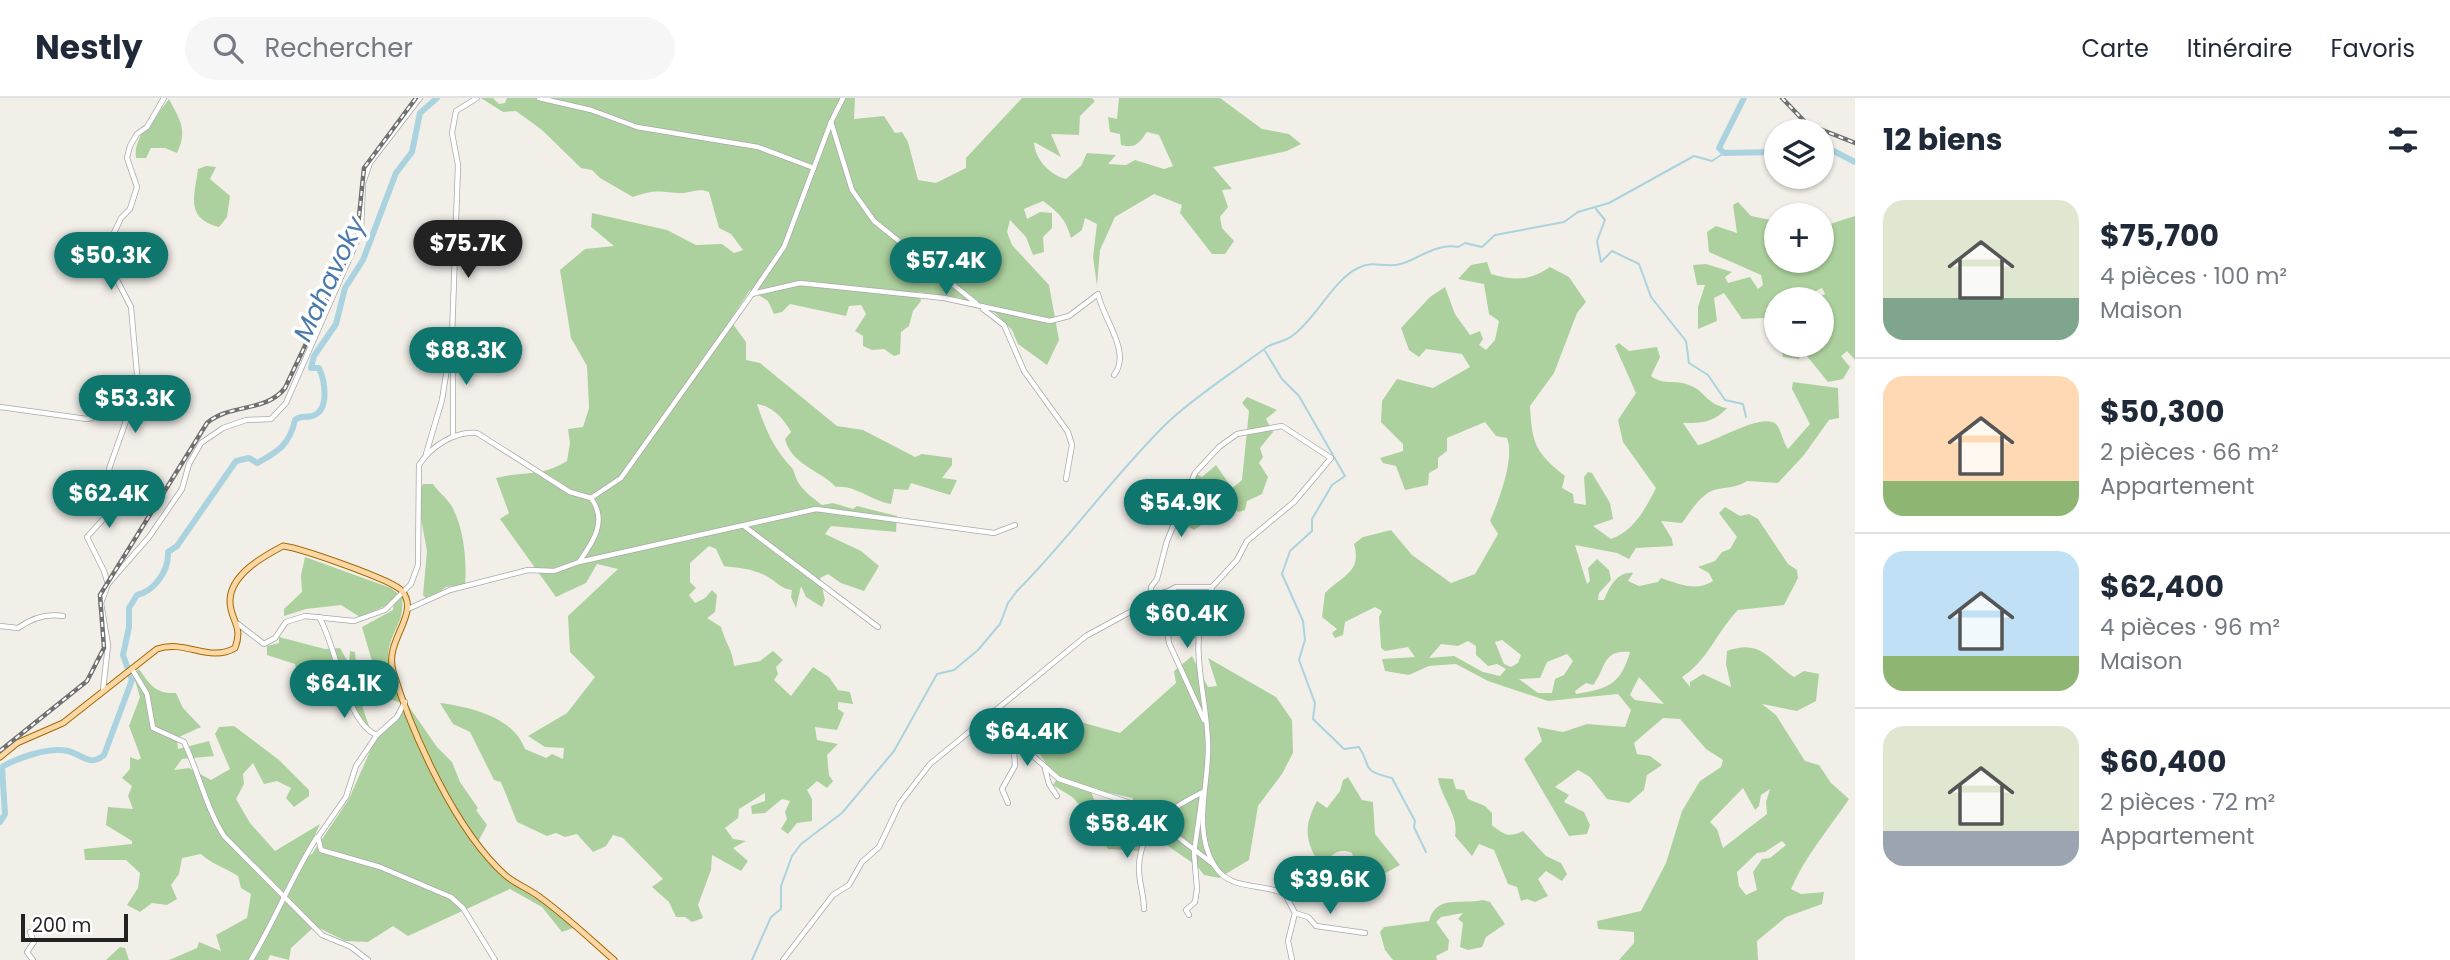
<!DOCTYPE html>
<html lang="fr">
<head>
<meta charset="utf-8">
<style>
  body { margin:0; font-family:Poppins,sans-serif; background:#f6f6f7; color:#1f2937; height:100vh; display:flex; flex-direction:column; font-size:26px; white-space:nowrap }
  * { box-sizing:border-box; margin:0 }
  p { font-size:23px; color:#747a83 }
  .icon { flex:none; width:38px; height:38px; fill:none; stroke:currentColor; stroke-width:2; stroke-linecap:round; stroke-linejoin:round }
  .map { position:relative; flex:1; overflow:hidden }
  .details { display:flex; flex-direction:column; background:#fff; width:595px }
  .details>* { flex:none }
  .fabs { position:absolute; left:1764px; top:21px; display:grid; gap:14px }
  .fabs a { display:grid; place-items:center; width:70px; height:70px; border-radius:50%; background:#fff; box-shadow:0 2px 5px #0004; font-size:35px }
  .scale { position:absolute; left:21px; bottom:18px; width:107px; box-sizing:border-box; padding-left:7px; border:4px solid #222; border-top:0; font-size:19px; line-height:24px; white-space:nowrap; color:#222; -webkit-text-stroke:5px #fff; paint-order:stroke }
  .price { position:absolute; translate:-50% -60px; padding:0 16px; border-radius:24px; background:#0f766e; color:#fff; font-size:23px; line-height:46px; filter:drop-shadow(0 2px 4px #0008) }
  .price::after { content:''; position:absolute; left:50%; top:42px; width:21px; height:16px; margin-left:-10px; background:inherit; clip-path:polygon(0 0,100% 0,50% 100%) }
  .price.current { background:#222; color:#fff }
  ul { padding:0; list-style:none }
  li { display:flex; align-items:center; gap:21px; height:175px; padding:0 28px }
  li+li { border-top:2px solid #e0e1e3 }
  li span { display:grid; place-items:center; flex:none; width:196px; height:140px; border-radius:21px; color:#555 }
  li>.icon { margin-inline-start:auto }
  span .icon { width:84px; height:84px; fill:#fffc; stroke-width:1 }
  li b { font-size:30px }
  h2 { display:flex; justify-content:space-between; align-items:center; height:84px; padding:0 28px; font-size:30px }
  header { display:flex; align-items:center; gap:42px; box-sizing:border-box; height:98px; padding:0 35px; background:#fff; border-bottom:2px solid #e0e1e3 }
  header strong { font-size:33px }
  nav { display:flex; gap:38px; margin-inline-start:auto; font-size:24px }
  .search { width:490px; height:63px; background:#f6f6f7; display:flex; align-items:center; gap:18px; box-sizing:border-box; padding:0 24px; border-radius:38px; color:#747a83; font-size:26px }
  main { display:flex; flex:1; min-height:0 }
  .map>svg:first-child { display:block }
  .forest { fill:#add19e; fill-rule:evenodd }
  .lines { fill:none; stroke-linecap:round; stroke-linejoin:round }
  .stream { stroke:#aad3df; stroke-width:2 }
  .river { stroke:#aad3df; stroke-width:6 }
  .minor-casing { stroke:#a9a9a9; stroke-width:6 }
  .major-casing { stroke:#a06b00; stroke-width:7 }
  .minor { stroke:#fff; stroke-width:4.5 }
  .major { stroke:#fcd6a4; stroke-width:5 }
  .rail-casing { stroke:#707070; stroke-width:4.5 }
  .rail { stroke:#fff; stroke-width:2; stroke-dasharray:5; stroke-linecap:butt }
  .labels { text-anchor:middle; stroke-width:7; stroke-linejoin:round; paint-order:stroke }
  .water-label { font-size:26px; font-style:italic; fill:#4a7aab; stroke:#fff }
</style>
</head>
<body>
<header>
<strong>Nestly</strong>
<div class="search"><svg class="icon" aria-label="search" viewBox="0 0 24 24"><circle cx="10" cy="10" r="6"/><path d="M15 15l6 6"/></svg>Rechercher</div>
<nav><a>Carte</a><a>Itinéraire</a><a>Favoris</a></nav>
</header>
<main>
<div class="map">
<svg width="1855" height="862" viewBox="0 0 1855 862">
  <rect width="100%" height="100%" fill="#f2efe9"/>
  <g class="forest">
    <path d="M481 0H493L499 6 505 5 507 0H855L854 21 884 18 895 35 902 34 908 44 918 82 936 85 966 70V60L1022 0H1092L1095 3 1080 18 1079 37 1051 36 1061 59 1034 44C1035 62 1050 77 1066 81L1081 68 1087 55 1116 57 1108 66 1126 67 1135 62 1164 71 1173 68 1159 37 1147 34C1139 45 1136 51 1121 47L1120 36 1110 34 1108 19 1117 21 1119 0H1220L1262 31 1289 36 1301 46 1287 53 1213 69 1232 91 1222 92 1228 109 1220 119 1222 130 1234 143 1225 156H1212L1180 115 1182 107 1154 96 1115 119 1100 152 1097 188 1093 159 1097 126 1085 120 1082 132 1071 140C1066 121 1058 114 1043 103L1024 111 1027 121 1040 114 1052 115V130L1043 139 1044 154 1033 157 1026 139 1010 122 1007 134 1012 147 1049 187 1059 242 1047 267 1018 246 1012 232 995 215 960 200 918 194 921 203 913 213 909 228 901 234 900 256 894 258 884 251 872 252 863 248V238L855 233 866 216 861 207 849 208 846 218 790 206 782 214 774 216 768 203 750 192 730 222 746 244V262L760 265 837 328 863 332 915 359 922 356 952 360V367L942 380 957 382 950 397 911 385 908 392 894 391 891 406C871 403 856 387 836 389 818 371 792 367 785 341L791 334C784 321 772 308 757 306 766 333 773 349 791 369 795 373 795 379 798 384 804 394 813 400 822 407L833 405 853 411 857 408 897 418 896 434 831 428 825 436 861 453 879 468 864 493 841 485 828 476 820 480 825 502 822 509 806 499 801 488 796 510 791 499 792 492C781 491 777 484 768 479 755 471 739 470 724 468L716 451 709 448 690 465V484L696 490 689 497 695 505 705 500 712 492 717 497 715 514 707 520 721 529C725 544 733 553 734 568L760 563 773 553 783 562 776 569 778 576 774 582 791 598 813 569 829 579 838 592 850 594 853 606 838 604V611L844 615 837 632 815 629 817 642 838 646 827 657 829 677 833 683 827 690 817 683 807 692 812 701V723L797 725 788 736 781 731 787 721 785 714 790 703 782 701 765 715 752 716 751 708 765 703V695L739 711 738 720 725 730 733 741 746 743 733 750 748 763 741 773 712 757 711 772 698 807 703 820 692 824 685 819H676L669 804 652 789 663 781 623 740 613 737 606 748 593 754 577 736 565 739 556 735 547 738 517 724 501 684 494 682 470 634 453 626 440 605C471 609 513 619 525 651L546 660 552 656 563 661 564 650 545 649 528 638 567 615 595 579 570 554 568 518 618 471 597 466 586 485 556 499 500 421 509 415 496 380C522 373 542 379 567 363L570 345 568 331 583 329 589 310 587 268 571 240 560 172 585 151 614 148 591 129 592 115 667 132 696 147 722 146 734 155 743 152 731 136 719 130 709 94C696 89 688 97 677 95 656 93 653 92 633 99L600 80 592 72 581 70 542 32 516 13 503 14Z"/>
    <path d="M169 1C180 22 188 32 177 55L165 50H151L146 60H136C133 36 157 19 169 1Z"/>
    <path d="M206 68 216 69 210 81 230 98 227 119 219 129C184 120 195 97 198 71Z"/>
    <polygon points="1738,104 1751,118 1776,123 1776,163 1797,163 1810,170 1814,163 1822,163 1822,133 1827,127 1855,118 1855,262 1847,253 1841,258 1850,269 1843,281 1828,284 1802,252 1799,261 1783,259 1782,253 1789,250 1788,247 1822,247 1822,201 1815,201 1825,196 1822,190 1806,198 1776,201 1766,220 1742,221 1724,195 1714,200 1717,223 1698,231 1698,209 1705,187 1697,187 1693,167 1706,166 1732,174 1725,179 1728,185 1750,179 1758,191 1763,187 1761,177 1709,154 1707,134 1716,128 1737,135 1733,107"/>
    <path d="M1487 164 1491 176C1516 183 1529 183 1550 169L1569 179 1586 204 1577 215 1554 275 1530 308C1532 346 1535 354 1565 378L1562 390 1573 396 1574 405 1586 407 1584 379 1588 374 1592 375 1610 405 1613 421 1593 428 1611 441C1635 432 1645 411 1656 390L1623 344 1618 322 1636 295 1615 248 1619 245 1629 253 1657 249 1660 259 1651 278C1664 288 1675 281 1689 287 1706 293 1705 306 1727 310 1713 325 1702 325 1683 325L1698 347C1715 344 1762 314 1776 326 1781 331 1783 344 1788 351L1810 326 1792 291 1793 284 1838 290 1839 320 1829 322 1804 357 1778 385 1747 383C1736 390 1726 389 1714 392 1700 397 1691 413 1682 425L1661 423 1672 441 1673 448 1636 450 1629 461 1617 455 1575 447 1587 486 1590 483 1588 470 1597 461 1609 472 1611 482 1599 495 1598 502H1604C1609 490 1617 473 1633 475L1628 483 1639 488 1658 484 1661 480C1679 486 1696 494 1713 483L1709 475 1698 469 1715 463 1722 454 1730 451 1737 439 1719 415 1725 409 1740 418 1749 416 1758 421 1788 466 1797 472 1798 480 1784 507 1738 512C1716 535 1708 562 1682 579L1690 589V584L1703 576 1731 589 1726 566 1727 553C1761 540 1770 563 1794 579L1804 573 1819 576 1816 603 1797 613 1762 606 1776 617 1805 663 1819 667 1831 685 1849 701C1829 731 1805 758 1791 791L1801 796 1824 794 1822 806 1786 819 1757 843 1758 862H1619L1634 845V834L1598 831 1597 823 1641 813 1666 765 1682 713 1700 683 1721 669 1723 662 1706 651 1680 621 1663 620 1634 645 1637 656 1650 658 1662 667 1647 677 1644 692 1629 705 1607 701 1590 679 1578 672 1555 689 1569 697 1564 704 1584 714 1590 727 1587 736 1569 738 1524 661 1542 643 1537 629 1563 634 1587 626 1625 629 1631 612 1618 596 1548 603 1488 583 1456 566 1429 568 1409 577 1385 573 1382 561 1415 559 1408 549 1385 553 1381 550 1379 519 1382 513 1375 509 1345 524 1343 537 1335 540 1332 535 1337 531 1322 519 1325 495C1343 477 1362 474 1354 446L1363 439 1391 432 1412 457 1451 485 1475 476 1498 436 1490 423C1499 402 1515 360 1507 340L1496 338 1485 324 1447 340V353L1438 360V370L1429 375 1428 387 1405 392 1396 368 1383 365 1380 360 1403 353V346L1381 324 1382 303 1397 281 1433 290 1470 269 1462 256 1426 251 1419 259 1409 252 1401 230 1430 199 1445 189 1455 216 1470 237 1480 233 1483 241 1479 247 1486 252 1495 242 1499 223 1489 216 1484 186 1458 181 1471 167ZM1502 542 1521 557 1518 565 1511 569 1504 566 1495 544ZM1468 543 1476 548V557L1488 568 1497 566 1506 571 1500 578 1483 574 1454 558 1429 560 1441 546 1458 548ZM1630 554C1621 586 1608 591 1576 596L1575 593 1586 585 1593 587C1606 571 1602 551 1630 554ZM1567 556 1573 563 1564 577 1555 581 1552 595H1538L1519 581 1540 580 1547 564ZM1639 579 1664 606 1635 602 1630 597ZM1743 690 1755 712 1759 708 1761 697 1770 691 1766 704 1767 716 1723 750 1717 731 1710 724ZM1782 743 1786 747 1770 760 1762 761 1753 774 1757 792 1746 797 1739 788 1737 774 1757 755 1765 754Z"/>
    <polygon points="1247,299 1277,312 1266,321 1273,334 1260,350 1263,359 1259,365 1268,379 1262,396 1247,403 1245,412 1238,414 1229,404 1216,417 1194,432 1175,420 1195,375 1202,379 1216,367 1232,390 1242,382 1249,313 1242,305"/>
    <path d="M423 386H433C438 394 446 399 451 407 464 429 467 463 465 487L446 489 428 502 423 497 427 453 417 399Z"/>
    <path d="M305 459 391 490 402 499C404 522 397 525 390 546 384 564 396 587 401 605L390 601 374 570 362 529 393 512 394 504 360 519 341 507 306 511 284 518V511L302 494 301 477Z"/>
    <polygon points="279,539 325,551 340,550 349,566 350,553 355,554 357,576 353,581 369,628 364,629 349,607 341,608 338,594 304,574 299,582 295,566 267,557 267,548 279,545"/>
    <polygon points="1192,558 1208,589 1217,588 1208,560 1276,599 1292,622 1293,655 1282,676 1258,708 1249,762 1219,780 1204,777 1197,768 1165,746 1167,729 1151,713 1140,753 1108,751 1099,737 1105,729 1096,722 1097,715 1104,710 1125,717 1129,714 1133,700 1090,691 1095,704 1087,714 1072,699 1053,687 1057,681 1037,652 1040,627 1048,615 1120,635 1176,585 1174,573"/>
    <path d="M139 571C150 587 156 596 176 595L183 610 201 629 177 640 178 651 209 643 214 658 182 661 174 672 189 670 211 682 230 671 215 636 219 629 234 628 279 662 309 692V698L294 709 286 700 291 690 277 683 264 686 253 665 243 676 244 686 236 701 250 725 275 753 320 726 305 759 312 756 349 701 377 637 397 619 405 603 437 649 452 664 460 684 478 710 476 712 487 727 478 744 490 761 576 829 562 834 542 809 510 791 408 838 393 828 368 844 345 843 315 828 291 850 289 862 270 857 268 862H169L197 850 199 844 221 853 216 837 247 820 251 796 241 790 238 778C224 769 213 767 201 756L182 760 179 776 171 787 177 801 167 807 152 805 140 814 127 807 138 790 140 775 126 762H85L84 751 132 746V743L106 727 108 709 133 711 128 698 132 688 122 680 130 671V659L138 662 141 660 129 628 140 599 133 576Z"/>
    <path d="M1348 679 1362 702 1373 704 1375 736 1400 767 1382 777H1367L1355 765 1352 755C1337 749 1331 758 1321 769 1305 743 1303 729 1317 703L1327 710 1340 693 1343 682Z"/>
    <path d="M1438 680 1453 681 1456 691 1464 692 1468 701 1485 708 1492 715V727C1504 737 1509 740 1523 733L1546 758 1561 765 1567 776 1562 783 1546 773 1538 781 1548 798 1535 804 1527 801 1521 803 1517 789 1508 786 1494 752 1479 746 1472 758 1455 738C1459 717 1442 702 1438 680Z"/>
    <path d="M1483 802 1490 804 1505 826 1486 839 1482 849 1468 852 1460 849 1463 825 1458 821 1463 815 1441 819 1436 824 1449 842 1448 852 1436 858 1437 862H1393L1385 852 1380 834 1384 829 1429 823C1437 796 1459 807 1483 802Z"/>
    <polygon points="120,849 125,850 129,862 106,862"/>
  </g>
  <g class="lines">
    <g class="stream">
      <polyline points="1596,111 1605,122 1597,143 1601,164 1612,153 1639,166 1651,199 1686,243 1689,265 1708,277 1725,302 1743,306 1746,319"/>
      <path d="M1265 253 1282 281 1299 298 1345 378 1332 387 1312 421V433L1290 453 1282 476 1303 523 1305 542 1299 562 1315 605 1313 621 1344 651 1359 649C1373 670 1359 672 1392 680L1415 723 1414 729 1426 754"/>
      <path d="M752 862 771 819 781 811V788L792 758 801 746 842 715 894 653 937 576 954 572 978 552 1000 526 1008 505 1017 493C1070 440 1113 378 1166 326 1194 299 1235 273 1267 249 1274 244 1285 244 1292 238 1316 221 1333 182 1358 170 1376 161 1386 172 1404 165 1420 159 1439 145 1458 149L1465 145 1482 149 1495 137 1564 124 1578 114 1609 105 1694 58 1712 63 1724 55"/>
    </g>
    <g class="river">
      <polyline points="1744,0 1719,50 1724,55 1776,54"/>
      <polyline points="1822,47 1855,64"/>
      <path d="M0 724 5 716 2 669C19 659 49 649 68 653 83 657 90 669 104 657L132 582 123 557 129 529V510L137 497C155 493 169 472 168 454L177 448 236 363 249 360 257 365C278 354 290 346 295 322 301 317 304 320 312 318 330 313 325 283 319 270H311L314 258 336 226 345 190 363 162 396 75 412 54 420 15 437 0"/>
    </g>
    <g class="minor-casing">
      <g id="minor">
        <polyline points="539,0 591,12 637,29 758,49 814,70"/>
        <polyline points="831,24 852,92 874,123 976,205"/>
        <polyline points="752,196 784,149 831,24 843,0"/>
        <polyline points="983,211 1004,227 1024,273 1068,334 1072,347 1066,381"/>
        <polyline points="0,309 87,321 117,313 138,287 131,209 106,161 112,139 121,120 130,111 137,89 127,60 130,48 137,36 147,29 164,0"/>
        <polyline points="453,339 453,249"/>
        <polyline points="426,356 442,302 452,239 458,67 452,35 456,13 477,0"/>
        <polyline points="744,428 878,529"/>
        <path d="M579 464C593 444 608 423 591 400"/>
        <polyline points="108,486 104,473 87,439 119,404 120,400 109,371 138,289"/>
        <polyline points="1164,494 1180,522 1168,538 1169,545 1204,622"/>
        <polyline points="1151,501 1151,489 1157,481 1167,443 1195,375 1219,349 1237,336 1282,328 1331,360 1294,404 1247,443 1237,462 1212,489"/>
        <polyline points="408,511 450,492 528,472 554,473 579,464 816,411 994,435 1015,427"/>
        <path d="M319 519C337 548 345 625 377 637L397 619 405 604"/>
        <path d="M238 526 264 546 275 540 286 524 305 518 354 523 385 512 411 486 418 467 419 367C431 348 455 333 477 335L570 394 591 400 621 380 752 196 800 185 944 200 1050 223 1069 218 1098 196C1103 221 1132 254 1114 277"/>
        <path d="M0 528 18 530C32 520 46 515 63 518"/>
        <path d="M132 571 147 596 153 630 184 644C199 675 206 710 224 738L322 837 351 849 368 862"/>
        <polyline points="103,592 108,547 101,505 108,486 149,439 182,391 189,366 201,345 223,330 246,322 271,321 286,305 361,134 363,85 370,65 420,0"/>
        <polyline points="994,614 1032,657 1059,681 1136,707 1213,766"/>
        <polyline points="377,637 356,668 346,699 318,739 321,752 380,769 451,799 463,810 495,862"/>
        <polyline points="1045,671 1049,686 1057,698"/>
        <polyline points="1008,705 1002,691 1015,668 1013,637"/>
        <path d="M1144 811C1144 796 1138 782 1139 768 1141 727 1171 710 1203 694"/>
        <polyline points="1295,815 1308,819 1316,828 1365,835"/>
        <polyline points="1189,817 1186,812 1195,804 1197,791 1194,755 1202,698"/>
        <polyline points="30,834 34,844 27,854 33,862"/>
        <path d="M251 862C275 822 292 778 317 739"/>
        <path d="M783 862 833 797 849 787 862 764 879 749 900 705 930 666 1086 538 1176 489H1212C1210 497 1205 505 1203 513 1190 558 1209 607 1208 652 1208 689 1193 732 1214 767 1230 794 1261 784 1285 796L1295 815 1288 843 1292 862"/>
      </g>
    </g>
    <g class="major-casing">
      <path id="major" d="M0 659 17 645 63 625 157 551C185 541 209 565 235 550 244 527 229 521 230 502 231 476 264 458 283 448 300 450 393 482 402 493 421 516 384 542 393 573 412 636 456 733 505 777 515 786 530 791 541 800 567 819 590 841 614 862"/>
    </g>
    <use href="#minor" class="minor"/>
    <use href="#major" class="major"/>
    <g class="rail-casing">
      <g id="rail">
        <polyline points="1782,0 1807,26 1855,45"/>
        <path d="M0 653 87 583 104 550 100 497 207 325C231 305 265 315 285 290L357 138 364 70 416 0"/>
      </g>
    </g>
    <use href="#rail" class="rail"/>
  </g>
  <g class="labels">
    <g class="water-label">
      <text transform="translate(329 181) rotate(-65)" y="9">Mahavoky</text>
    </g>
  </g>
</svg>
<div class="fabs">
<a><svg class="icon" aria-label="layers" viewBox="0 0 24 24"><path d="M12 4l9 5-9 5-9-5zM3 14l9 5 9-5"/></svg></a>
<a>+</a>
<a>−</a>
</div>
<div class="scale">200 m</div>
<b class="price current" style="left:468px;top:182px">$75.7K</b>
<b class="price" style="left:111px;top:194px">$50.3K</b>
<b class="price" style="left:946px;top:199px">$57.4K</b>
<b class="price" style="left:466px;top:289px">$88.3K</b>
<b class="price" style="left:135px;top:337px">$53.3K</b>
<b class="price" style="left:109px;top:432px">$62.4K</b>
<b class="price" style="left:1181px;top:441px">$54.9K</b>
<b class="price" style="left:1187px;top:552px">$60.4K</b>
<b class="price" style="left:344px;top:622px">$64.1K</b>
<b class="price" style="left:1027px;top:670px">$64.4K</b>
<b class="price" style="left:1127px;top:762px">$58.4K</b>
<b class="price" style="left:1330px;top:818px">$39.6K</b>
</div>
<section class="details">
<h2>12 biens<svg class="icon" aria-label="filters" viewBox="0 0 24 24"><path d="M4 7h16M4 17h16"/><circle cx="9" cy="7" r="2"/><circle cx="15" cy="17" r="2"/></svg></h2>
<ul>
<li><span style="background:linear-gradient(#dfe7d0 70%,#7fa58c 0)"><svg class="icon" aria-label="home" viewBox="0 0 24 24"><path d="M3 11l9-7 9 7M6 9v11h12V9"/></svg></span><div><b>$75,700</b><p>4 pièces · 100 m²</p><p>Maison</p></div></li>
<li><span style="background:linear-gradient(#ffd9b3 75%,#8fb573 0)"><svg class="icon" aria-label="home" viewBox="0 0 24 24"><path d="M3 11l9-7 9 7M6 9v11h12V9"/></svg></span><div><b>$50,300</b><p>2 pièces · 66 m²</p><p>Appartement</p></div></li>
<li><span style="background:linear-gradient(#bfe0f5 75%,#8fb573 0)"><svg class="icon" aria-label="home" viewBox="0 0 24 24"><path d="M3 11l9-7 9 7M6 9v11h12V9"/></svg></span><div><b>$62,400</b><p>4 pièces · 96 m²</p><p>Maison</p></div></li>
<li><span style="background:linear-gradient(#dfe7d0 75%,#9aa5b1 0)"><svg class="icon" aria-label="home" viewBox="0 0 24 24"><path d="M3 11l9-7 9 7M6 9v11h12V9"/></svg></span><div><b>$60,400</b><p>2 pièces · 72 m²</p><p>Appartement</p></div></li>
</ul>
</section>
</main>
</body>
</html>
